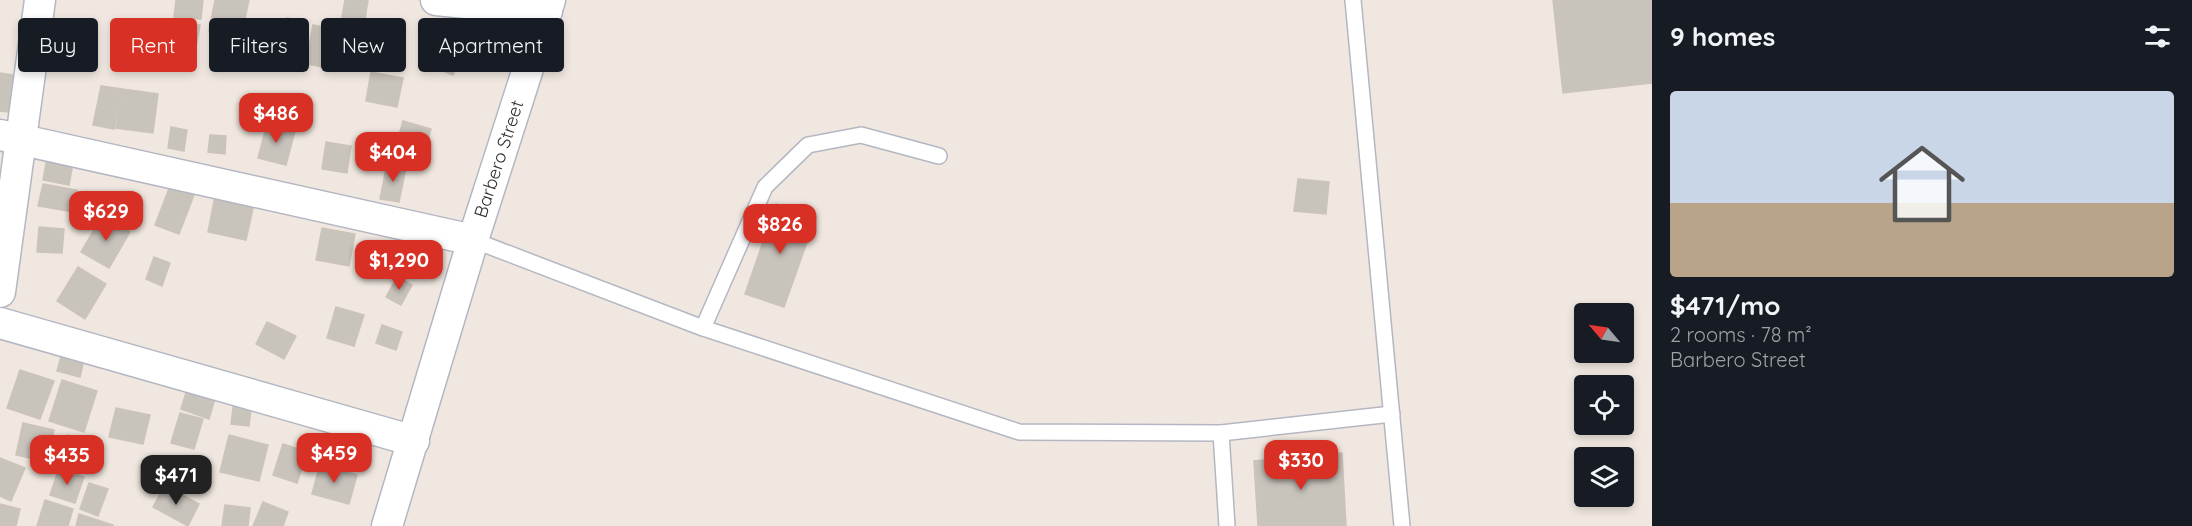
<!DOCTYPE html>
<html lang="en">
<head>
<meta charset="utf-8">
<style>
  body { margin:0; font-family:Quicksand,sans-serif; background:#242831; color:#f1f3f6; height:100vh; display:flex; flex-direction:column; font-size:22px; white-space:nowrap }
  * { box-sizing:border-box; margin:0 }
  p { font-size:20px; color:#9ea1a6 }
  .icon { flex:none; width:33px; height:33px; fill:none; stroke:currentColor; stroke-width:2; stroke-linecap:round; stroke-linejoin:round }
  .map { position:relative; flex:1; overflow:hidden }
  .side { display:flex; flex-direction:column; background:#171b24; width:540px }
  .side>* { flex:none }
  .top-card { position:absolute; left:18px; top:18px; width:570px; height:54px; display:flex; gap:12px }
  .needle { width:39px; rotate:299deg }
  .tools { position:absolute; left:1574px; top:303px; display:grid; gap:12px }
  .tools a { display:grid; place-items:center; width:60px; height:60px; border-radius:6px; background:#171b24; box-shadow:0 3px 9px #0003; font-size:30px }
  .price { position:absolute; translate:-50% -51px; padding:0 14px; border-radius:12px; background:#d93025; color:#fff; font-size:20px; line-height:39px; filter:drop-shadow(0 2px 3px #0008) }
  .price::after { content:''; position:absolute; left:50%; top:36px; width:18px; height:14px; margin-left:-9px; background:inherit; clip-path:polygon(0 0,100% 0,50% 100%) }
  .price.on { background:#222; color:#fff }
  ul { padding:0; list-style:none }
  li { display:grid; align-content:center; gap:12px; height:318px; padding:0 18px }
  li span { display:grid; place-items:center; height:186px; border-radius:6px; color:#555 }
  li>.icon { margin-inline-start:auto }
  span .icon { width:108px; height:108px; fill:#fffc; stroke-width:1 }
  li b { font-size:26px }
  h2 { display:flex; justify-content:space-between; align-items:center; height:72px; padding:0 18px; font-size:26px }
  .tag { padding:0 21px; border-radius:6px; background:#171b24; box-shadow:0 3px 9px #0003; font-size:21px; line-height:54px }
  .tag.on { background:#d93025; color:#fff }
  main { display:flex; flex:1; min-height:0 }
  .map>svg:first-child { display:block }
  .building { fill:#c8c3bb; stroke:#ccc4b8; stroke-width:1.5 }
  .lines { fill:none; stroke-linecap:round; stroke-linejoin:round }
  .lane-casing { stroke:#b4b7c2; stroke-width:18 }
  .street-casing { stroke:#b4b7c2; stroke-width:33 }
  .lane { stroke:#fff; stroke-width:15 }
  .street { stroke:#fff; stroke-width:30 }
  .labels { text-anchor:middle; stroke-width:4.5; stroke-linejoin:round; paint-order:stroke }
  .street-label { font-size:18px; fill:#2e2e2e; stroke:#fff }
</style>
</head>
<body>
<main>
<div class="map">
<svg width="1652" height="526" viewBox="0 0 1652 526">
  <rect width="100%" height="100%" fill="#f0e8e0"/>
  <g class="building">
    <polygon points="176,0 203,0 201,19 174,17"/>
    <polygon points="215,0 249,0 241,37 209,31"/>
    <polygon points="345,0 368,0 364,26 341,23"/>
    <polygon points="1553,0 1652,0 1652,83 1563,93"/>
    <polygon points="451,6 497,14 488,58 443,49"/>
    <polygon points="505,17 521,19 519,39 502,37"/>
    <polygon points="287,18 306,22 297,67 278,63"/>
    <polygon points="118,19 147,22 144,47 115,43"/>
    <polygon points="253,19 272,21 266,69 247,67"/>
    <polygon points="165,20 200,25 194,58 160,53"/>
    <polygon points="313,25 340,30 333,69 306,64"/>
    <polygon points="430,47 459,58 453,75 423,63"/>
    <polygon points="371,72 403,78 397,107 366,101"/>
    <polygon points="0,73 13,75 8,112 0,111"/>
    <polygon points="101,86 122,89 114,129 93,125"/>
    <polygon points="122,89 158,94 153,133 116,128"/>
    <polygon points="403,121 431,129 423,157 395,149"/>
    <polygon points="267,124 295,131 286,165 258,158"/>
    <polygon points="171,127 187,130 184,151 168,148"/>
    <polygon points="210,135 226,136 225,154 208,152"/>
    <polygon points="326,142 351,146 347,173 322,169"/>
    <polygon points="47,158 73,163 69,185 43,180"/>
    <polygon points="387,164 406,168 399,202 380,199"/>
    <polygon points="1298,179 1329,182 1326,214 1294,211"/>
    <polygon points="43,184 77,190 73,212 38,206"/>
    <polygon points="170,186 194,195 179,234 155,225"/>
    <polygon points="215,196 254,204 246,240 208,232"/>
    <polygon points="776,204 816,217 784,307 745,294"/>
    <polygon points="102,216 130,232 109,268 81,252"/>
    <polygon points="39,227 64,229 62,253 37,252"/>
    <polygon points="322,228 355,234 349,266 316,260"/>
    <polygon points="408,238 428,243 423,264 403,260"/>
    <polygon points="154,257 170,263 162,286 146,279"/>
    <polygon points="78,267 106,284 85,319 57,301"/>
    <polygon points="397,277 412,285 401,305 386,297"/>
    <polygon points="336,307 364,315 354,346 327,338"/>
    <polygon points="267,322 296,336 284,359 256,344"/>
    <polygon points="382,325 402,332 396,350 376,343"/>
    <polygon points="62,353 84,360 80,377 57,371"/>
    <polygon points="20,370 54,381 40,419 7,408"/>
    <polygon points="62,380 97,391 84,432 49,421"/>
    <polygon points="189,383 217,392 209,419 181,409"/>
    <polygon points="234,400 252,402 249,426 231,424"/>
    <polygon points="116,408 150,415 143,444 109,437"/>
    <polygon points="180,413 203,419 194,449 171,443"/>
    <polygon points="23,423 54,430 47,462 16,455"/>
    <polygon points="336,431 359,443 348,465 325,453"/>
    <polygon points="67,435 91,443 82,469 58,461"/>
    <polygon points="229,435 268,445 259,481 220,472"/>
    <polygon points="283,444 308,452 297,483 273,475"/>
    <polygon points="1342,453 1346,526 1258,526 1254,461"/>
    <polygon points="0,458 25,468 11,501 0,496"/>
    <polygon points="320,464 357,475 349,504 312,494"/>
    <polygon points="59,468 84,477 75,503 50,495"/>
    <polygon points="89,483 108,489 98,516 80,509"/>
    <polygon points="165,485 199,504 188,526 153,507"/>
    <polygon points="45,500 73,509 68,526 37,526"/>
    <polygon points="263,502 288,512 283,526 253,526"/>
    <polygon points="0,504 20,509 16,526 0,526"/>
    <polygon points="225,505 250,508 248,526 222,526"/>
    <polygon points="79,514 113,525 113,526 76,526"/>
  </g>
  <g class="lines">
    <g class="lane-casing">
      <g id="lane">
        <polyline points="1353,0 1402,526"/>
        <polyline points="473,240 703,328 1019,432 1221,433 1392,414"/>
        <polyline points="703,328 765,187 808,145 861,135 939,156"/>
        <polyline points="1221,433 1227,526"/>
      </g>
    </g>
    <g class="street-casing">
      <g id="street">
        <polyline points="436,0 547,11"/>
        <polyline points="0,135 473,240"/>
        <polyline points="0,292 40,0"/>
        <polyline points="0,323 414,441"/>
        <polyline points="387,526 473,240 550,0"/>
      </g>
    </g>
    <use href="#lane" class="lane"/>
    <use href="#street" class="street"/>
  </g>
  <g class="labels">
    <g class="street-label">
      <text transform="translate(499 159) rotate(-72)" y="6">Barbero Street</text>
    </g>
  </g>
</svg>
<div class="tools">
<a><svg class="needle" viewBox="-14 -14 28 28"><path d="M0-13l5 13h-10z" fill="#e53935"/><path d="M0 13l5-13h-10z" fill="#9ea1a6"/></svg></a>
<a><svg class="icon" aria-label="locate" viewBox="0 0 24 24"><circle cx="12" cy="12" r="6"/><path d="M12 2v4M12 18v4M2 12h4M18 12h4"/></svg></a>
<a><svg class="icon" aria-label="layers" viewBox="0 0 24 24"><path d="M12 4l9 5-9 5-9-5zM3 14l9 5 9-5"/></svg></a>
</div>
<b class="price" style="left:276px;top:144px">$486</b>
<b class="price" style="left:393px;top:183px">$404</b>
<b class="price" style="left:106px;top:242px">$629</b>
<b class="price" style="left:780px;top:255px">$826</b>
<b class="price" style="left:399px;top:291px">$1,290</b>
<b class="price" style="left:334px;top:484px">$459</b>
<b class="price" style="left:67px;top:486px">$435</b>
<b class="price" style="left:1301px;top:491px">$330</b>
<b class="price on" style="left:176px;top:506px">$471</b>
<div class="top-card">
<a class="tag">Buy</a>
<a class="tag on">Rent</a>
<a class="tag">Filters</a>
<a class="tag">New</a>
<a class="tag">Apartment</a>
</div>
</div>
<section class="side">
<h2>9 homes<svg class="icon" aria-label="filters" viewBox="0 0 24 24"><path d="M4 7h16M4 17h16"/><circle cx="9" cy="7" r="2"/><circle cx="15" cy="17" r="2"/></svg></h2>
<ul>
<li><span style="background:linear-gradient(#c9d6e8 60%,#b9a48a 0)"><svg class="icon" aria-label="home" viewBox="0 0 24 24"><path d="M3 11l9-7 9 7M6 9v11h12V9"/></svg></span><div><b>$471/mo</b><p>2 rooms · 78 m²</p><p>Barbero Street</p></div></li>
</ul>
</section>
</main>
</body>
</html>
